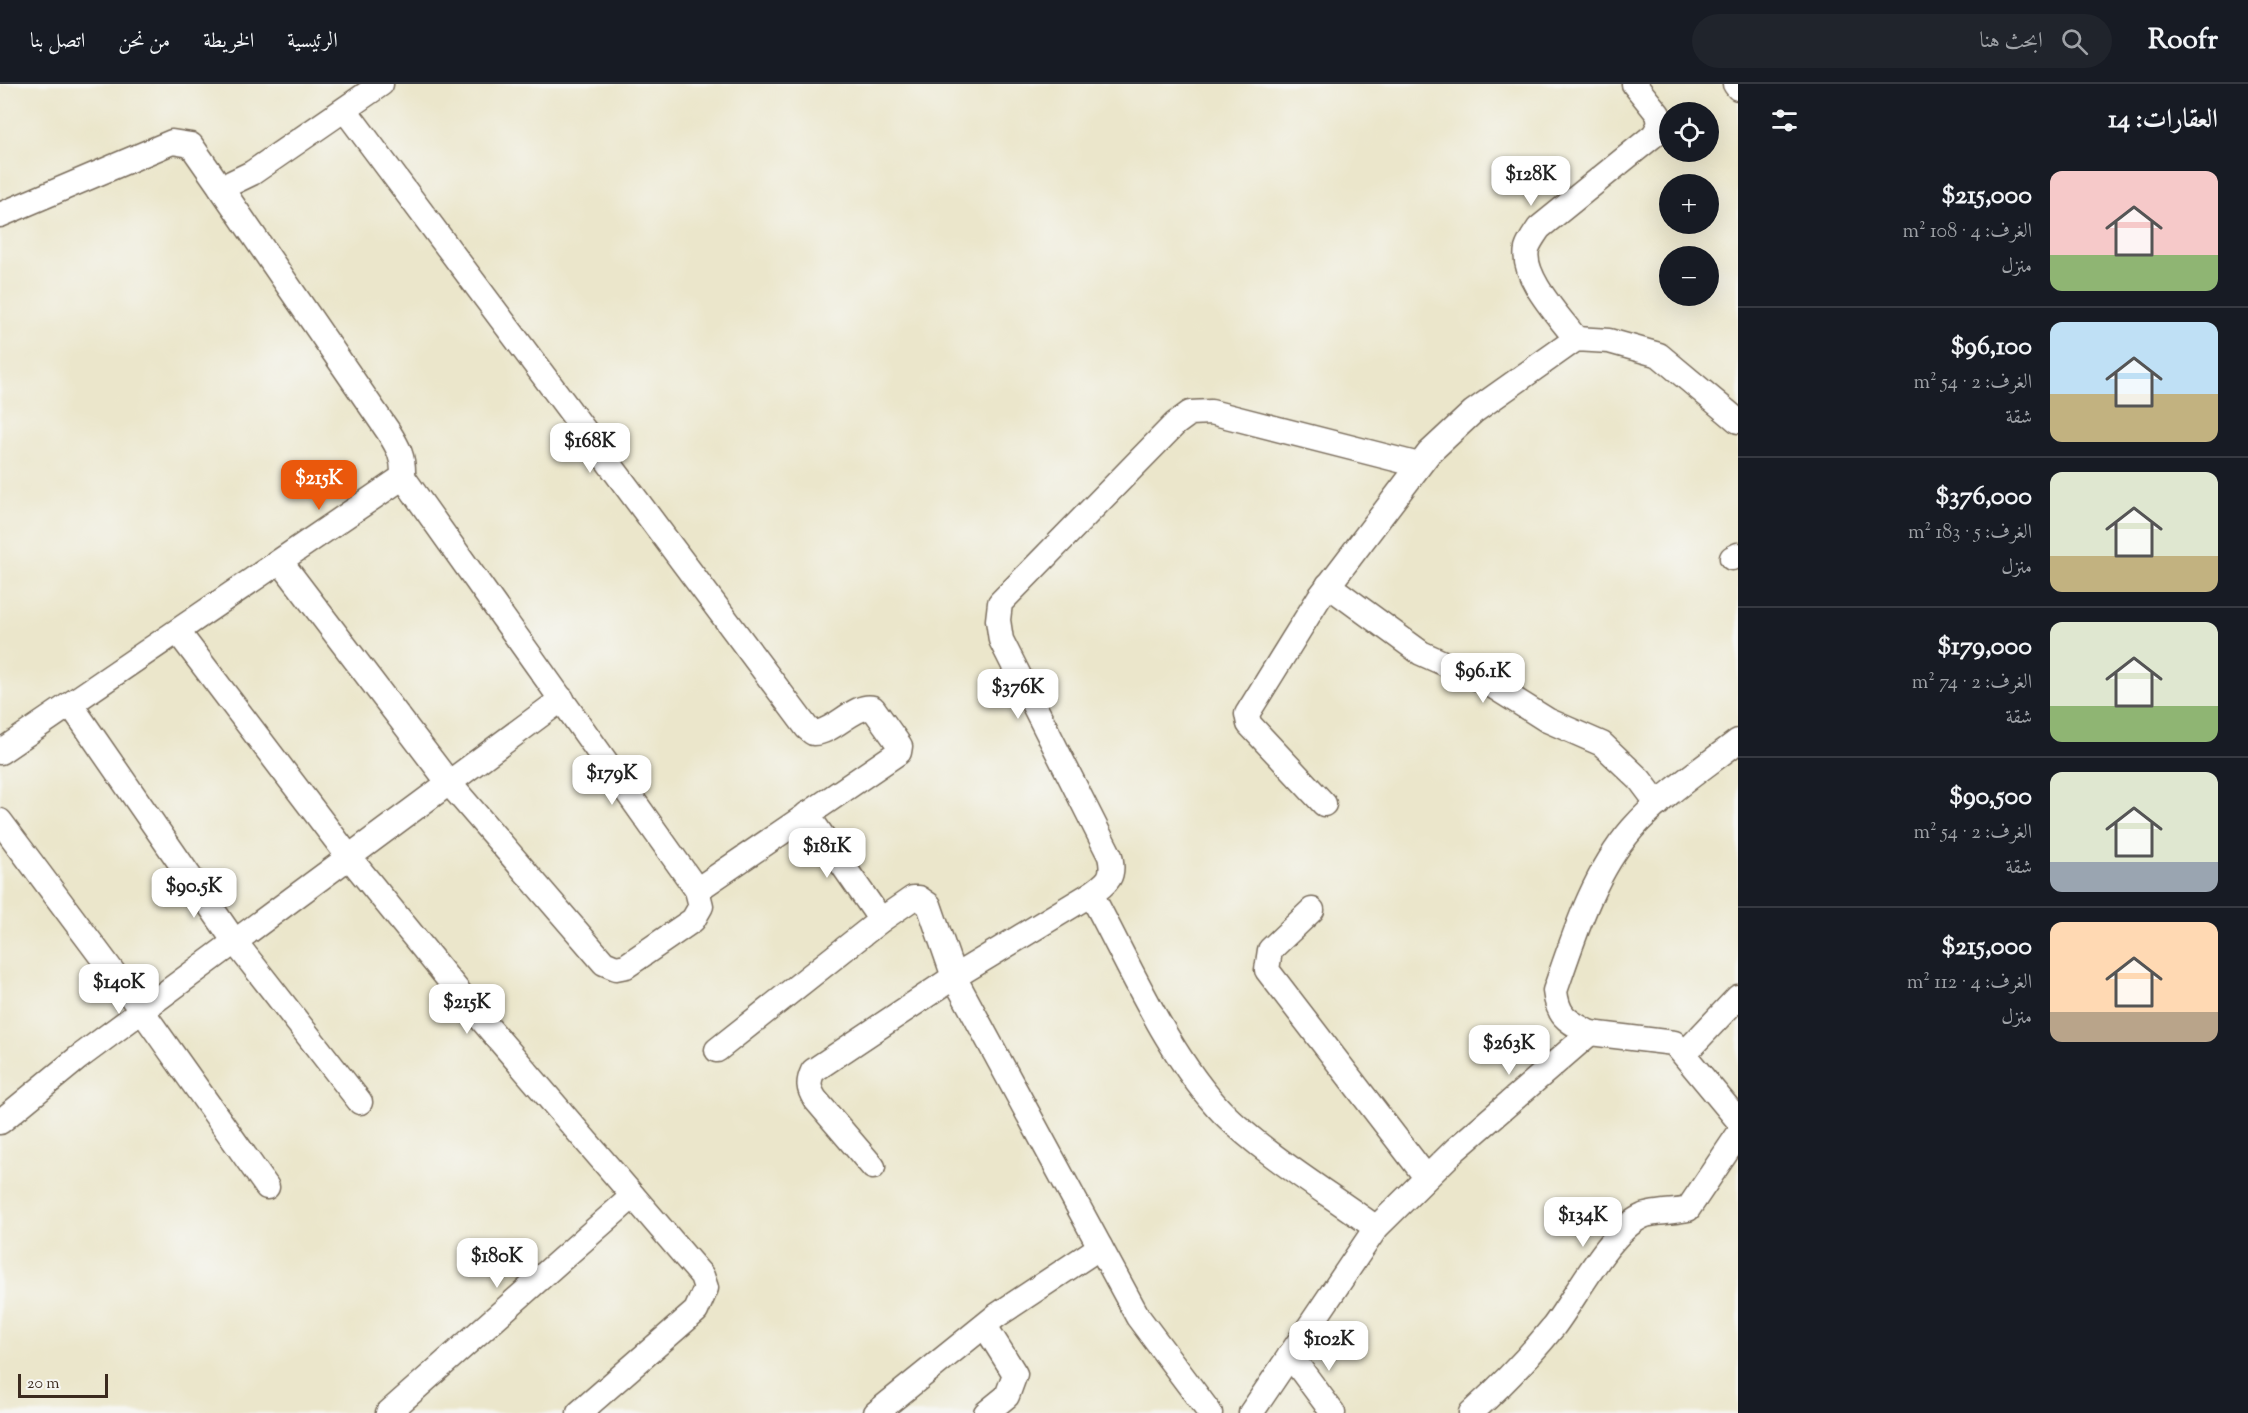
<!DOCTYPE html>
<html lang="ar">
<head>
<meta charset="utf-8">
<style>
  body { margin:0; font-family:"Sorts Mill Goudy",Amiri,serif; background:#20242c; color:#f1f3f6; direction:rtl; height:100vh; display:flex; flex-direction:column; font-size:22px; white-space:nowrap }
  * { box-sizing:border-box; margin:0 }
  p { font-size:20px; color:#9ea1a6 }
  .icon { flex:none; width:33px; height:33px; fill:none; stroke:currentColor; stroke-width:2; stroke-linecap:round; stroke-linejoin:round }
  .map { position:relative; flex:1; overflow:hidden; direction:ltr }
  .details { display:flex; flex-direction:column; background:#171b24; width:510px }
  .details>* { flex:none }
  .fabs { position:absolute; left:1659px; top:18px; display:grid; gap:12px }
  .fabs a { display:grid; place-items:center; width:60px; height:60px; border-radius:50%; background:#171b24; box-shadow:0 6px 24px #0002; font-size:30px }
  .scale { position:absolute; left:18px; bottom:15px; width:90px; box-sizing:border-box; padding-left:6px; border:3px solid #3b2a1e; border-top:0; font-size:16px; line-height:21px; white-space:nowrap; color:#3b2a1e; -webkit-text-stroke:4px #f6f6f2; paint-order:stroke }
  .price { position:absolute; translate:-50% -51px; padding:0 14px; border-radius:12px; background:#fff; color:#222; font-size:20px; line-height:39px; filter:drop-shadow(0 2px 3px #0008) }
  .price::after { content:''; position:absolute; left:50%; top:36px; width:18px; height:14px; margin-left:-9px; background:inherit; clip-path:polygon(0 0,100% 0,50% 100%) }
  .price.on { background:#ea580c; color:#fff }
  ul { padding:0; list-style:none }
  li { display:flex; align-items:center; gap:18px; height:150px; padding:0 30px }
  li+li { border-top:2px solid #363941 }
  li span { display:grid; place-items:center; flex:none; width:168px; height:120px; border-radius:12px; color:#555 }
  li>.icon { margin-inline-start:auto }
  span .icon { width:72px; height:72px; fill:#fffc; stroke-width:1 }
  li b { font-size:26px }
  h2 { display:flex; justify-content:space-between; align-items:center; height:72px; padding:0 30px; font-size:26px }
  header { display:flex; align-items:center; gap:36px; box-sizing:border-box; height:84px; padding:0 30px; background:#171b24; border-bottom:2px solid #363941 }
  header strong { font-size:28px }
  nav { display:flex; gap:33px; margin-inline-start:auto; font-size:21px }
  .search { width:420px; height:54px; background:#20242c; display:flex; align-items:center; gap:15px; box-sizing:border-box; padding:0 21px; border-radius:33px; color:#9ea1a6; font-size:22px }
  main { display:flex; flex:1; min-height:0 }
  .map>svg:first-child { display:block }
  .lines { fill:none; stroke-linecap:round; stroke-linejoin:round }
  .street-casing { stroke:#796c5b; stroke-width:27 }
  .street { stroke:#fff; stroke-width:24 }
</style>
</head>
<body>
<header>
<strong>Roofr</strong>
<div class="search"><svg class="icon" aria-label="search" viewBox="0 0 24 24"><circle cx="10" cy="10" r="6"/><path d="M15 15l6 6"/></svg>ابحث هنا</div>
<nav><a>الرئيسية</a><a>الخريطة</a><a>من نحن</a><a>اتصل بنا</a></nav>
</header>
<main>
<section class="details">
<h2>العقارات: 14<svg class="icon" aria-label="filters" viewBox="0 0 24 24"><path d="M4 7h16M4 17h16"/><circle cx="9" cy="7" r="2"/><circle cx="15" cy="17" r="2"/></svg></h2>
<ul>
<li><span style="background:linear-gradient(#f6c9c9 70%,#8fb573 0)"><svg class="icon" aria-label="home" viewBox="0 0 24 24"><path d="M3 11l9-7 9 7M6 9v11h12V9"/></svg></span><div><b>$215,000</b><p>الغرف: 4 · 108 m²</p><p>منزل</p></div></li>
<li><span style="background:linear-gradient(#bfe0f5 60%,#c2b280 0)"><svg class="icon" aria-label="home" viewBox="0 0 24 24"><path d="M3 11l9-7 9 7M6 9v11h12V9"/></svg></span><div><b>$96,100</b><p>الغرف: 2 · 54 m²</p><p>شقة</p></div></li>
<li><span style="background:linear-gradient(#dfe7d0 70%,#c2b280 0)"><svg class="icon" aria-label="home" viewBox="0 0 24 24"><path d="M3 11l9-7 9 7M6 9v11h12V9"/></svg></span><div><b>$376,000</b><p>الغرف: 5 · 183 m²</p><p>منزل</p></div></li>
<li><span style="background:linear-gradient(#dfe7d0 70%,#8fb573 0)"><svg class="icon" aria-label="home" viewBox="0 0 24 24"><path d="M3 11l9-7 9 7M6 9v11h12V9"/></svg></span><div><b>$179,000</b><p>الغرف: 2 · 74 m²</p><p>شقة</p></div></li>
<li><span style="background:linear-gradient(#dfe7d0 75%,#9aa5b1 0)"><svg class="icon" aria-label="home" viewBox="0 0 24 24"><path d="M3 11l9-7 9 7M6 9v11h12V9"/></svg></span><div><b>$90,500</b><p>الغرف: 2 · 54 m²</p><p>شقة</p></div></li>
<li><span style="background:linear-gradient(#ffd9b3 75%,#b9a48a 0)"><svg class="icon" aria-label="home" viewBox="0 0 24 24"><path d="M3 11l9-7 9 7M6 9v11h12V9"/></svg></span><div><b>$215,000</b><p>الغرف: 4 · 112 m²</p><p>منزل</p></div></li>
</ul>
</section>
<div class="map">
<svg width="1738" height="1329" viewBox="0 0 1738 1329">
  <rect width="100%" height="100%" fill="#f6f6f2"/>
  <filter id="ink" filterUnits="userSpaceOnUse"><feTurbulence type="fractalNoise" baseFrequency=".0167" numOctaves="2"/><feDisplacementMap in="SourceGraphic" scale="12" xChannelSelector="R" yChannelSelector="G"/><feConvolveMatrix kernelMatrix="1 2 1 2 8 2 1 2 1" color-interpolation-filters="sRGB"/></filter>
  <filter id="wash" filterUnits="userSpaceOnUse"><feTurbulence type="fractalNoise" baseFrequency=".008" numOctaves="4" result="noise"/><feDisplacementMap in="SourceGraphic" scale="24" xChannelSelector="R" yChannelSelector="G"/><feGaussianBlur stdDeviation="1.35" result="paint"/><feColorMatrix in="noise" values="0 0 0 0 0 0 0 0 0 0 0 0 0 0 0 0 0 1.4 0 .05"/><feComposite in="paint" operator="in"/></filter>
  <g filter="url(#wash)">
    <rect width="100%" height="100%" fill="#ebe6cb"/>
  </g>
  <g filter="url(#ink)">
    <g class="lines">
      <g class="street-casing">
        <g id="street">
          <polyline points="1735,0 1738,4"/>
          <path d="M345 26 807 644 813 649C834 649 855 619 873 624L900 662 899 668 697 806 403 393"/>
          <polyline points="0,131 172,58 191,61 221,104 252,89 381,0"/>
          <path d="M1576 255C1560 233 1521 193 1527 165 1529 158 1535 150 1539 144L1654 51 1660 40 1658 30 1634 0"/>
          <polyline points="1732,474 1738,471"/>
          <polyline points="281,478 449,699 604,879 616,884 626,882 693,836 701,822 697,806"/>
          <polyline points="1328,501 1421,569 1488,599 1547,636 1602,660 1640,696 1658,720"/>
          <polyline points="178,548 349,773 476,929 702,1192 706,1204 696,1227 579,1329"/>
          <polyline points="71,621 235,858 360,1018"/>
          <path d="M0 668 403 393C404 373 398 363 388 347L221 104"/>
          <polyline points="1324,720 1249,640 1247,630 1319,514 1429,369 1473,328 1576,255 1609,257 1659,271 1738,337"/>
          <polyline points="807,730 881,836"/>
          <polyline points="0,737 142,927 267,1103"/>
          <polyline points="1312,826 1270,866 1267,886 1426,1093"/>
          <polyline points="1590,949 1674,959 1738,1036"/>
          <polyline points="717,966 881,836 913,814 919,814 929,821 954,893 1091,810"/>
          <polyline points="1684,970 1738,913"/>
          <polyline points="0,1038 78,974 562,615"/>
          <path d="M873 1083 815 1015C808 1004 808 998 813 987L954 893 1138 1233 1210 1329"/>
          <path d="M1376 1144C1328 1109 1264 1070 1223 1029 1169 974 1128 878 1091 810 1108 798 1115 793 1110 772L1001 556 998 536 1000 519 1175 340 1190 329 1211 328 1419 381"/>
          <polyline points="985,1242 1015,1290 1007,1312 986,1329"/>
          <polyline points="1290,1271 1333,1329"/>
          <polyline points="388,1329 633,1112"/>
          <polyline points="876,1329 996,1232 1100,1163"/>
          <path d="M1251 1329 1376 1144 1456 1065 1590 949C1568 937 1558 934 1555 907 1574 852 1593 790 1632 745 1662 711 1702 685 1738 657"/>
          <path d="M1471 1329C1501 1302 1529 1273 1554 1242 1576 1213 1610 1146 1643 1132 1651 1128 1677 1128 1688 1125L1738 1051"/>
        </g>
      </g>
      <use href="#street" class="street"/>
    </g>
  </g>
</svg>
<div class="fabs">
<a><svg class="icon" aria-label="locate" viewBox="0 0 24 24"><circle cx="12" cy="12" r="6"/><path d="M12 2v4M12 18v4M2 12h4M18 12h4"/></svg></a>
<a>+</a>
<a>−</a>
</div>
<div class="scale">20 m</div>
<b class="price" style="left:1531px;top:123px">$128K</b>
<b class="price" style="left:590px;top:390px">$168K</b>
<b class="price on" style="left:319px;top:427px">$215K</b>
<b class="price" style="left:1483px;top:620px">$96.1K</b>
<b class="price" style="left:1018px;top:636px">$376K</b>
<b class="price" style="left:612px;top:722px">$179K</b>
<b class="price" style="left:827px;top:795px">$181K</b>
<b class="price" style="left:194px;top:835px">$90.5K</b>
<b class="price" style="left:119px;top:931px">$140K</b>
<b class="price" style="left:467px;top:951px">$215K</b>
<b class="price" style="left:1509px;top:992px">$263K</b>
<b class="price" style="left:1583px;top:1164px">$134K</b>
<b class="price" style="left:497px;top:1205px">$180K</b>
<b class="price" style="left:1329px;top:1288px">$102K</b>
</div>
</main>
</body>
</html>
